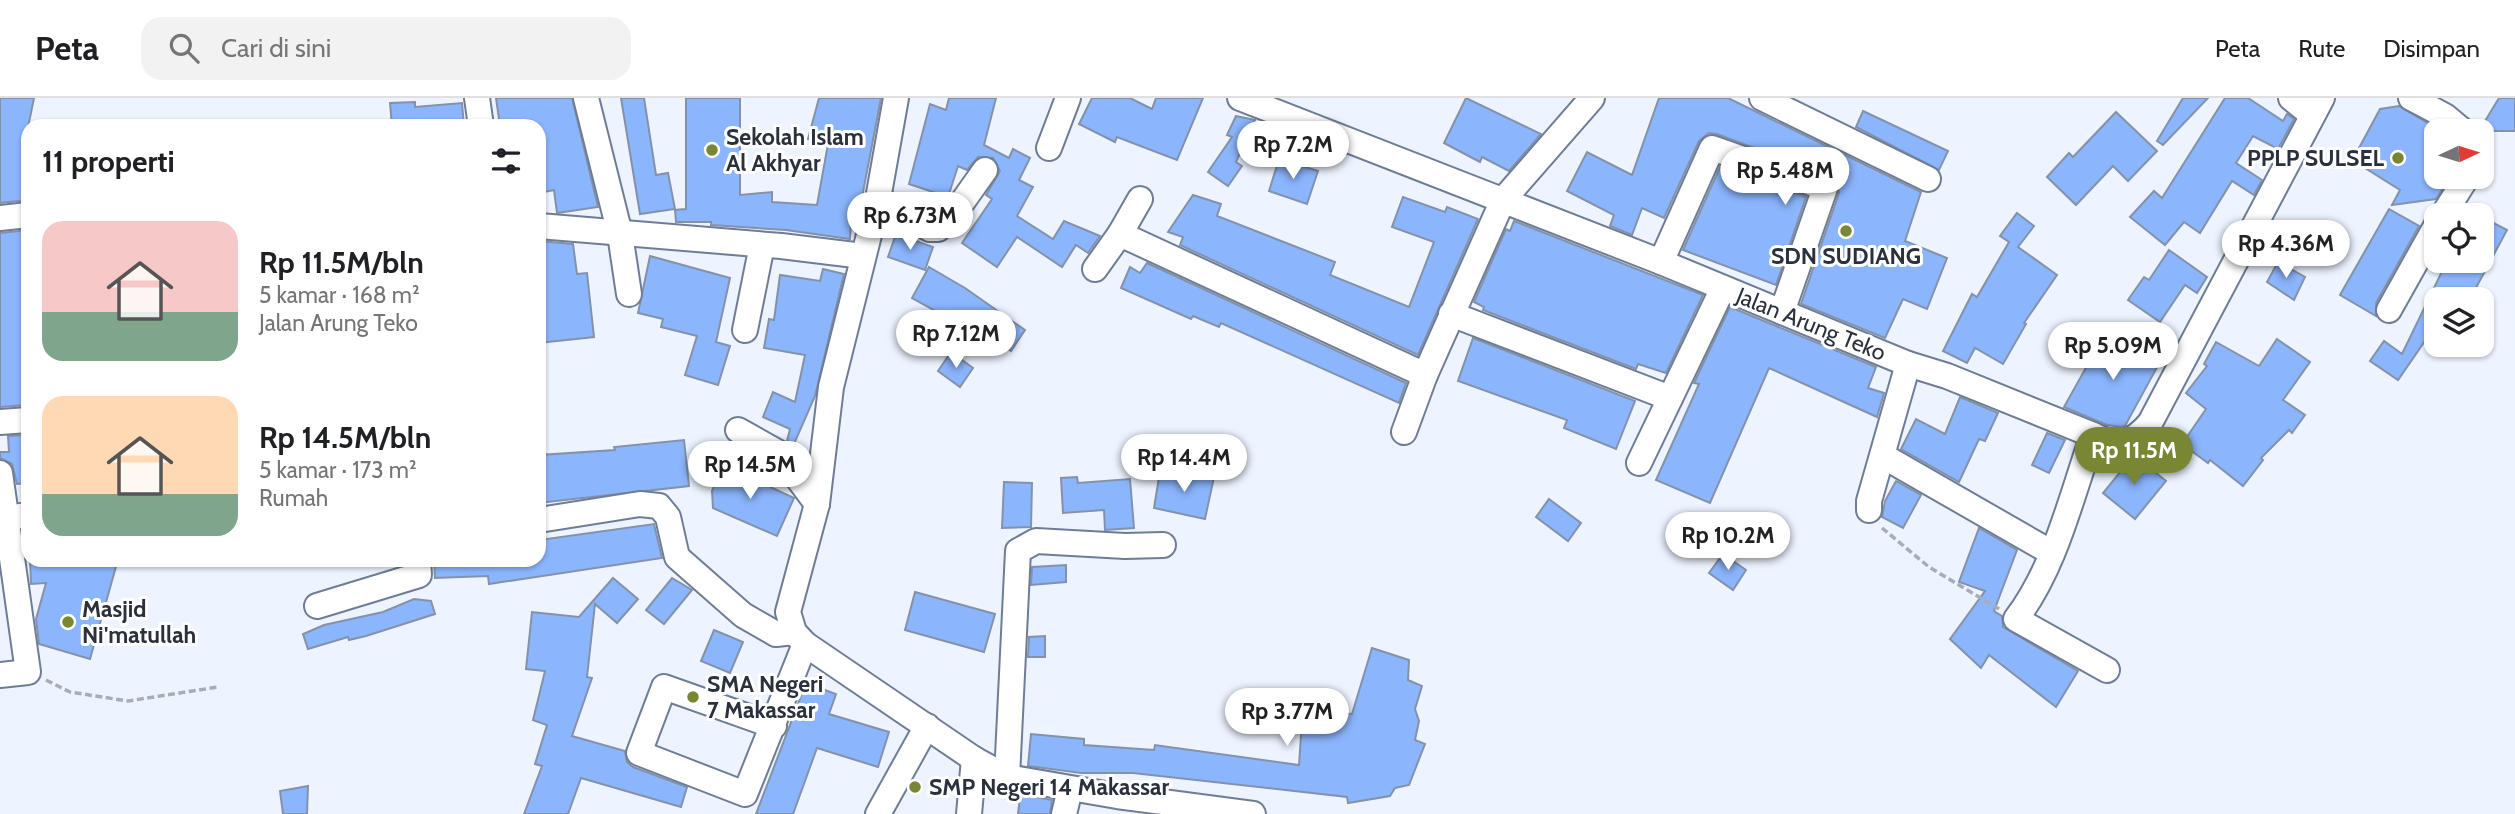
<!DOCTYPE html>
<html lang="id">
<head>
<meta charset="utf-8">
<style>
  body { margin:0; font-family:Cabin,sans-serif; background:#f2f2f2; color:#202124; height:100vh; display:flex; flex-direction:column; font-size:26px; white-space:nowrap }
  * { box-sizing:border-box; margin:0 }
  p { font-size:23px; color:#757577 }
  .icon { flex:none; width:38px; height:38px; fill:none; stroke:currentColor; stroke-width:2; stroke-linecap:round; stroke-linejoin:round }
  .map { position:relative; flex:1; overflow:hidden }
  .side { position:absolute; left:21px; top:21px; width:525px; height:448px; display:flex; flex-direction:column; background:#fff; border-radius:21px; box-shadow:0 2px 5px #0004 }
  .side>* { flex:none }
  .needle { width:46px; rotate:86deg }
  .buttons { position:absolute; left:2424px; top:21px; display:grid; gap:14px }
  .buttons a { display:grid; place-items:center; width:70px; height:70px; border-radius:14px; background:#fff; box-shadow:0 2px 5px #0004; font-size:35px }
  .price { position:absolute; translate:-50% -60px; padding:0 16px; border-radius:24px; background:#fff; color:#222; font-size:23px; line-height:46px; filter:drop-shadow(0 2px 4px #0008) }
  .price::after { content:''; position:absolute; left:50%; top:42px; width:21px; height:16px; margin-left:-10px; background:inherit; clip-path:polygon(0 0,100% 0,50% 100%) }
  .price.current { background:#798634; color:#fff }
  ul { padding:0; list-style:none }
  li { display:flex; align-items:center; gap:21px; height:175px; padding:0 21px }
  li span { display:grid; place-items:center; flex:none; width:196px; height:140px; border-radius:21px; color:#555 }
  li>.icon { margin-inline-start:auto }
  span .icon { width:84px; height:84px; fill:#fffc; stroke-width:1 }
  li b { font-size:30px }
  h2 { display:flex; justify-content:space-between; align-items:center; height:84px; padding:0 21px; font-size:30px }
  header { display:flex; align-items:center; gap:42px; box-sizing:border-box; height:98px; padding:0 35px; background:#fff; border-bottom:2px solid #e0e0e0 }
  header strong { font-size:33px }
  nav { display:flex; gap:38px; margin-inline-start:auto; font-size:24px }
  .search { width:490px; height:63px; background:#f2f2f2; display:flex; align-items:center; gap:18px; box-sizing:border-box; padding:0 24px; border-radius:21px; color:#757577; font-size:26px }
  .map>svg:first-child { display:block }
  .building { fill:#8bb5fc; stroke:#8392aa; stroke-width:2 }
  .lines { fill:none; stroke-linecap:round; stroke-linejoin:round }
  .minor-casing { stroke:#6e7d95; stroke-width:28 }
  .path { stroke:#a6adb8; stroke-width:3.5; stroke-dasharray:7 3.5; stroke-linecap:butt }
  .minor { stroke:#fff; stroke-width:24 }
  .poi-dot { fill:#798634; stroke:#fff; stroke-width:2.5 }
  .labels { text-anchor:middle; stroke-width:6; stroke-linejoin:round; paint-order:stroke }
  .poi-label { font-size:23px; font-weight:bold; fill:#2b313c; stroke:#fff; text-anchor:start }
  .street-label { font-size:23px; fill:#2b313c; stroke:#fff }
</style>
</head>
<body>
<header>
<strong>Peta</strong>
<div class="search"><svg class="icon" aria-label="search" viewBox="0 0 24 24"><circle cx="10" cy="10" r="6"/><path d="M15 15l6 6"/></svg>Cari di sini</div>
<nav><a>Peta</a><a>Rute</a><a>Disimpan</a></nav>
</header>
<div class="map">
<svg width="2515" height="716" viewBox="0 0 2515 716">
  <rect width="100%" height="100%" fill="#edf4ff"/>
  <g class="building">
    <polygon points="0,0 34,0 22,59 28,58 28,102 0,105"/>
    <polygon points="496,0 572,0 598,109 557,115 554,92 539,95 539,28 500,28"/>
    <polygon points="621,0 644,0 656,77 668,75 675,111 640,116"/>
    <polygon points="686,0 740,0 740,97 772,94 772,104 817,107 828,46 808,41 819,0 881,0 860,110 852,108 850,141 786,132 711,127 711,124 676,124 675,112 686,111"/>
    <polygon points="949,0 996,0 984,47 1009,60 1013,51 1030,60 1019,82 1033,89 1017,118 1053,141 1064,123 1100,138 1088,155 1076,147 1062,169 1017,139 997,169 962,145 992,101 986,97 1000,73 993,60 978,59 967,72 958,68 948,99 909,86 930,6 946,12"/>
    <polygon points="1092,0 1130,0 1152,11 1156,0 1203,0 1177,62 1117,39 1115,44 1079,26"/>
    <polygon points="1466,0 1541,36 1509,73 1482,59 1480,64 1444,45"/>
    <polygon points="1659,0 1728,0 1921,94 1905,143 1947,160 1927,211 1903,201 1885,240 1801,206 1839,95 1837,81 1717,36 1709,35 1699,43 1664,120 1642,110 1632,137 1610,128 1614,117 1567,93 1587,54 1632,77"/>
    <polygon points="2183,0 2208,0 2163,47 2157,43"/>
    <polygon points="2225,0 2248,0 2283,23 2287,16 2294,21 2278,51 2253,38 2236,65 2262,82 2254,97 2232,83 2200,135 2184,124 2165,147 2130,119 2154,93 2162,100"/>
    <polygon points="2499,0 2515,0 2515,33 2479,33"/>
    <polygon points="415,4 415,9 462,5 464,28 392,28 390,5"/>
    <polygon points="2399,8 2436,30 2436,79 2450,79 2436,101 2392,107 2400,92 2362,68 2358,52 2380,11"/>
    <polygon points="1863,13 1948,53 1939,72 1856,29"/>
    <polygon points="2116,14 2157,53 2128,83 2113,68 2076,107 2047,79 2069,55 2073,59"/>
    <polygon points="1236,18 1255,22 1236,64 1242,68 1228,88 1208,74 1232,39 1227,37"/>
    <polygon points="1279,61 1318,73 1307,106 1269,93"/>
    <polygon points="1720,69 1806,99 1776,187 1683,152"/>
    <polygon points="1193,97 1221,106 1217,118 1335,164 1330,177 1409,209 1434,144 1392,129 1403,99 1445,114 1447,109 1478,121 1418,257 1180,147 1183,139 1168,134"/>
    <polygon points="2389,111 2419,128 2376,205 2376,218 2340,197"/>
    <polygon points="2017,115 2034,128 2018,149 2057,177 2024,225 2026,226 2003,266 1975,250 1967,265 1943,253 1972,196 1977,199 2009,144 2000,138"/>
    <polygon points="2482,119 2507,132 2470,201 2436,201 2436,228 2429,244 2425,243 2398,282 2370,263 2384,243 2402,256 2447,163 2482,163"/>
    <polygon points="1514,123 1703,197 1666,275 1638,266 1636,271 1483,212 1484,209 1474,204 1506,131 1510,133"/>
    <polygon points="28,132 28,307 0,309 0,135"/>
    <polygon points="896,136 933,149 925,172 888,159"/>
    <polygon points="539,143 573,146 577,176 587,175 594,239 539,245"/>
    <polygon points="2169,152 2207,179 2197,195 2185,187 2160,224 2128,202 2144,179 2149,182"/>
    <polygon points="650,158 730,180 716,244 730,248 718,287 685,277 697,238 661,229 663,221 638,215"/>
    <polygon points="2278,164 2305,179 2294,202 2267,184"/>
    <polygon points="1147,165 1406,285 1399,305 1221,225 1219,229 1193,218 1191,221 1121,190 1130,169 1140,175"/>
    <polygon points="929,169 965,190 1025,232 1011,253 952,213 948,220 912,200"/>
    <polygon points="823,171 844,176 815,298 794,346 787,343 790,331 763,319 773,294 795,304 805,257 764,250 769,221 774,222 780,177 820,183"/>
    <polygon points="1730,209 1876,269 1868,290 1884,295 1877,319 1769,270 1710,405 1656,382 1699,286 1694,285"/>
    <polygon points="2107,232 2161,262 2125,328 2121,329 2107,327 2064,309"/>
    <polygon points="1473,240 1635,303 1616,351 1564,330 1567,322 1458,283"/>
    <polygon points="2277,241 2310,264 2283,302 2305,317 2292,335 2289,332 2261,360 2263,362 2243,388 2210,362 2208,365 2182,346 2206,311 2186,295 2207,268 2204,266 2216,244 2259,268"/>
    <polygon points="951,254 973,270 960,289 938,273"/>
    <polygon points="1960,299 1998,315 1985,343 1979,341 1959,384 1901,351 1916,321 1945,336"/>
    <polygon points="2047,335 2065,342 2049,375 2032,367"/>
    <polygon points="28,337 28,385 17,386 12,366 0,360 0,354 9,354 8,338"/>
    <polygon points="684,342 689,388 539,405 539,357 615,352 614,349"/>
    <polygon points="2134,357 2166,383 2135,421 2103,395"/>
    <polygon points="723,367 794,400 777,438 713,410 712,393"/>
    <polygon points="1160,373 1188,378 1189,374 1214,379 1205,421 1154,410"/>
    <polygon points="1077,379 1078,385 1130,381 1134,430 1105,432 1104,412 1063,415 1061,380"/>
    <polygon points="1896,383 1921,397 1903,430 1882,419 1885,403"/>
    <polygon points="1004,384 1032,385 1031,429 1002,430"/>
    <polygon points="1549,401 1581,425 1568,443 1536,419"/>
    <polygon points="654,426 662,460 489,486 488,478 435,480 434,462 539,462 539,442"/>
    <polygon points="1979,430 2017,452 1994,513 2002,518 2003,529 2078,573 2056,609 1989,557 1981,570 1950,541 1985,493 1959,484"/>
    <polygon points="1723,456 1746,472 1733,492 1709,475"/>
    <polygon points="30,462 69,462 69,467 117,465 90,561 39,546 36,521 46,485 31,486"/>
    <polygon points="1066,467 1066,484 1031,487 1032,469"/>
    <polygon points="613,480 638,501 617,525 595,506 587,579 592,580 572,638 625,653 627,664 633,669 687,689 681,709 581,680 568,716 524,716 542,668 535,666 547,627 533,622 545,573 526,571 532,514 579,519"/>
    <polygon points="672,480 692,492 664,526 646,512"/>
    <polygon points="915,494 995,516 984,554 905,532"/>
    <polygon points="414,501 431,503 435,516 366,538 349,542 348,539 308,551 303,536 324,527 383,514"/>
    <polygon points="714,532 743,544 730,575 701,563"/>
    <polygon points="1045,538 1045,559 1028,559 1029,539"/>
    <polygon points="1372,550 1409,562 1408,582 1422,588 1415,611 1419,623 1415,642 1425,646 1409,687 1395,690 1390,698 1348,705 1347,699 1133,675 1081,675 1028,668 1031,636 1084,641 1084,647 1154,652 1155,647 1299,667 1302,622 1334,624 1333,615 1352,616"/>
    <polygon points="806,585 836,596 829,616 889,634 878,669 817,650 793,716 756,716"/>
    <polygon points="308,688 307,716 283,716 280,693"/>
    <polygon points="1025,697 1052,702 1050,716 1018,716 1020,699"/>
  </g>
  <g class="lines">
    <g class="minor-casing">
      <g id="minor">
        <polyline points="477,0 481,28"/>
        <polyline points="586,0 620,136 629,196"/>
        <polyline points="896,0 878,101 831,289 817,406 788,514 794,534 805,546 974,661 1007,679 1117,698 1253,716"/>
        <polyline points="1240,0 1661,164 1908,266 1869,403 1869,412"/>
        <polyline points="1762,0 1928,81"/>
        <polyline points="2291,0 2312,17"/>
        <polyline points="2411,0 2445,18 2463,33"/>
        <polyline points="1049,50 1068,0"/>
        <polyline points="878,101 930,131 938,131 951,120 985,72"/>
        <polyline points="2443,117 2467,79"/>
        <polyline points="0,120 28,117"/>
        <polyline points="539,128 781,148 863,158"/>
        <polyline points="1120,136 1140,101"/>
        <polyline points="1661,164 1712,50 1825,90 1782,214"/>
        <polyline points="1095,171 1120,136 1425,277 1503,102 1592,0"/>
        <polyline points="2389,212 2436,128"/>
        <polyline points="1451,216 1670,300"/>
        <polyline points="745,232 762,147"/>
        <polyline points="1908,266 1947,278 2093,337"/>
        <polyline points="0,324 28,322"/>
        <polyline points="738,332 779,355 817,406"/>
        <polyline points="1404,334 1425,277"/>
        <polyline points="1883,358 2052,455"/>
        <polyline points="1639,365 1723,190"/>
        <polyline points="0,375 28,574 0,577"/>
        <polyline points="6,420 28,417"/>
        <polyline points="539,422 640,406 659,408 668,419 677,459 743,517 776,536 794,534"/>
        <polyline points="317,508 419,477 418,462"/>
        <path d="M2107 572 2016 521C2056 468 2071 399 2093 337 2118 349 2131 347 2150 325L2322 0"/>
        <polyline points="774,628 664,589 639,655 745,696 805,546"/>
        <polyline points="1007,679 1018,453 1036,443 1125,448 1163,447"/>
        <polyline points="878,716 927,628"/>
        <polyline points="969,716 974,661"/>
        <polyline points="1064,716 1070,691"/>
      </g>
    </g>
    <g class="path">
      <polyline points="1882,430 1929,469 1999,511"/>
      <polyline points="46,582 70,594 128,603 218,589"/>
    </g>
    <use href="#minor" class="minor"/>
  </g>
  <g class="poi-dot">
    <circle cx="712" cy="52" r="7"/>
    <circle cx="2398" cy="60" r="7"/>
    <circle cx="1846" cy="133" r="7"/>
    <circle cx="68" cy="524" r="7"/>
    <circle cx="693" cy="599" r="7"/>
    <circle cx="915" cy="689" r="7"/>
  </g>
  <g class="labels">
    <g class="poi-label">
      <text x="726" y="47">Sekolah Islam<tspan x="726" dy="26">Al Akhyar</tspan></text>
      <text x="2384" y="68" text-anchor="end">PPLP SULSEL</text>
      <text x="1846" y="166" text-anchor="middle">SDN SUDIANG</text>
      <text x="82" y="519">Masjid<tspan x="82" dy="26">Ni'matullah</tspan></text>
      <text x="707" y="594">SMA Negeri<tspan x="707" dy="26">7 Makassar</tspan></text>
      <text x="929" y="697">SMP Negeri 14 Makassar</text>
    </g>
    <g class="street-label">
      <text transform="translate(1811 226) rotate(22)" y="8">Jalan Arung Teko</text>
    </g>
  </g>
</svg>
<div class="buttons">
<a><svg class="needle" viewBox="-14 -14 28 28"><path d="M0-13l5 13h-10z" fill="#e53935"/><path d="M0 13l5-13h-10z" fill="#757577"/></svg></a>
<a><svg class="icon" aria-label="locate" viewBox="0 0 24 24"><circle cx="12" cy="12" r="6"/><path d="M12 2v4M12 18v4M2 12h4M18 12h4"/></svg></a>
<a><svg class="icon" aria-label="layers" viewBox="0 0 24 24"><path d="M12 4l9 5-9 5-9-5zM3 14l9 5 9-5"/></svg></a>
</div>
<b class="price" style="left:1293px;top:83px">Rp 7.2M</b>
<b class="price" style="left:1785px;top:109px">Rp 5.48M</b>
<b class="price" style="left:910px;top:154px">Rp 6.73M</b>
<b class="price" style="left:2286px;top:182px">Rp 4.36M</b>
<b class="price" style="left:956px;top:272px">Rp 7.12M</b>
<b class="price" style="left:2113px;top:284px">Rp 5.09M</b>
<b class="price current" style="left:2134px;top:389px">Rp 11.5M</b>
<b class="price" style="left:1184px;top:396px">Rp 14.4M</b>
<b class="price" style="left:750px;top:403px">Rp 14.5M</b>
<b class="price" style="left:1728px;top:474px">Rp 10.2M</b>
<b class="price" style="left:1287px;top:650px">Rp 3.77M</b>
<section class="side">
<h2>11 properti<svg class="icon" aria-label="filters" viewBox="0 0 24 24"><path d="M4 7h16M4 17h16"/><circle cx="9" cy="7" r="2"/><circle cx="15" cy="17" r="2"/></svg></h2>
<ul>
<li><span style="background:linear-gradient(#f6c9c9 65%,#7fa58c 0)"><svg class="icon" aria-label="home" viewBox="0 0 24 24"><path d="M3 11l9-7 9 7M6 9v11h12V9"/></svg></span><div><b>Rp 11.5M/bln</b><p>5 kamar · 168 m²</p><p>Jalan Arung Teko</p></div></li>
<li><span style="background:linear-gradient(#ffd9b3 70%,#7fa58c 0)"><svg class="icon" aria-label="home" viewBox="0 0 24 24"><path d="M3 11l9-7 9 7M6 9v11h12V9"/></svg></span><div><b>Rp 14.5M/bln</b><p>5 kamar · 173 m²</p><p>Rumah</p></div></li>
</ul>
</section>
</div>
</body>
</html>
